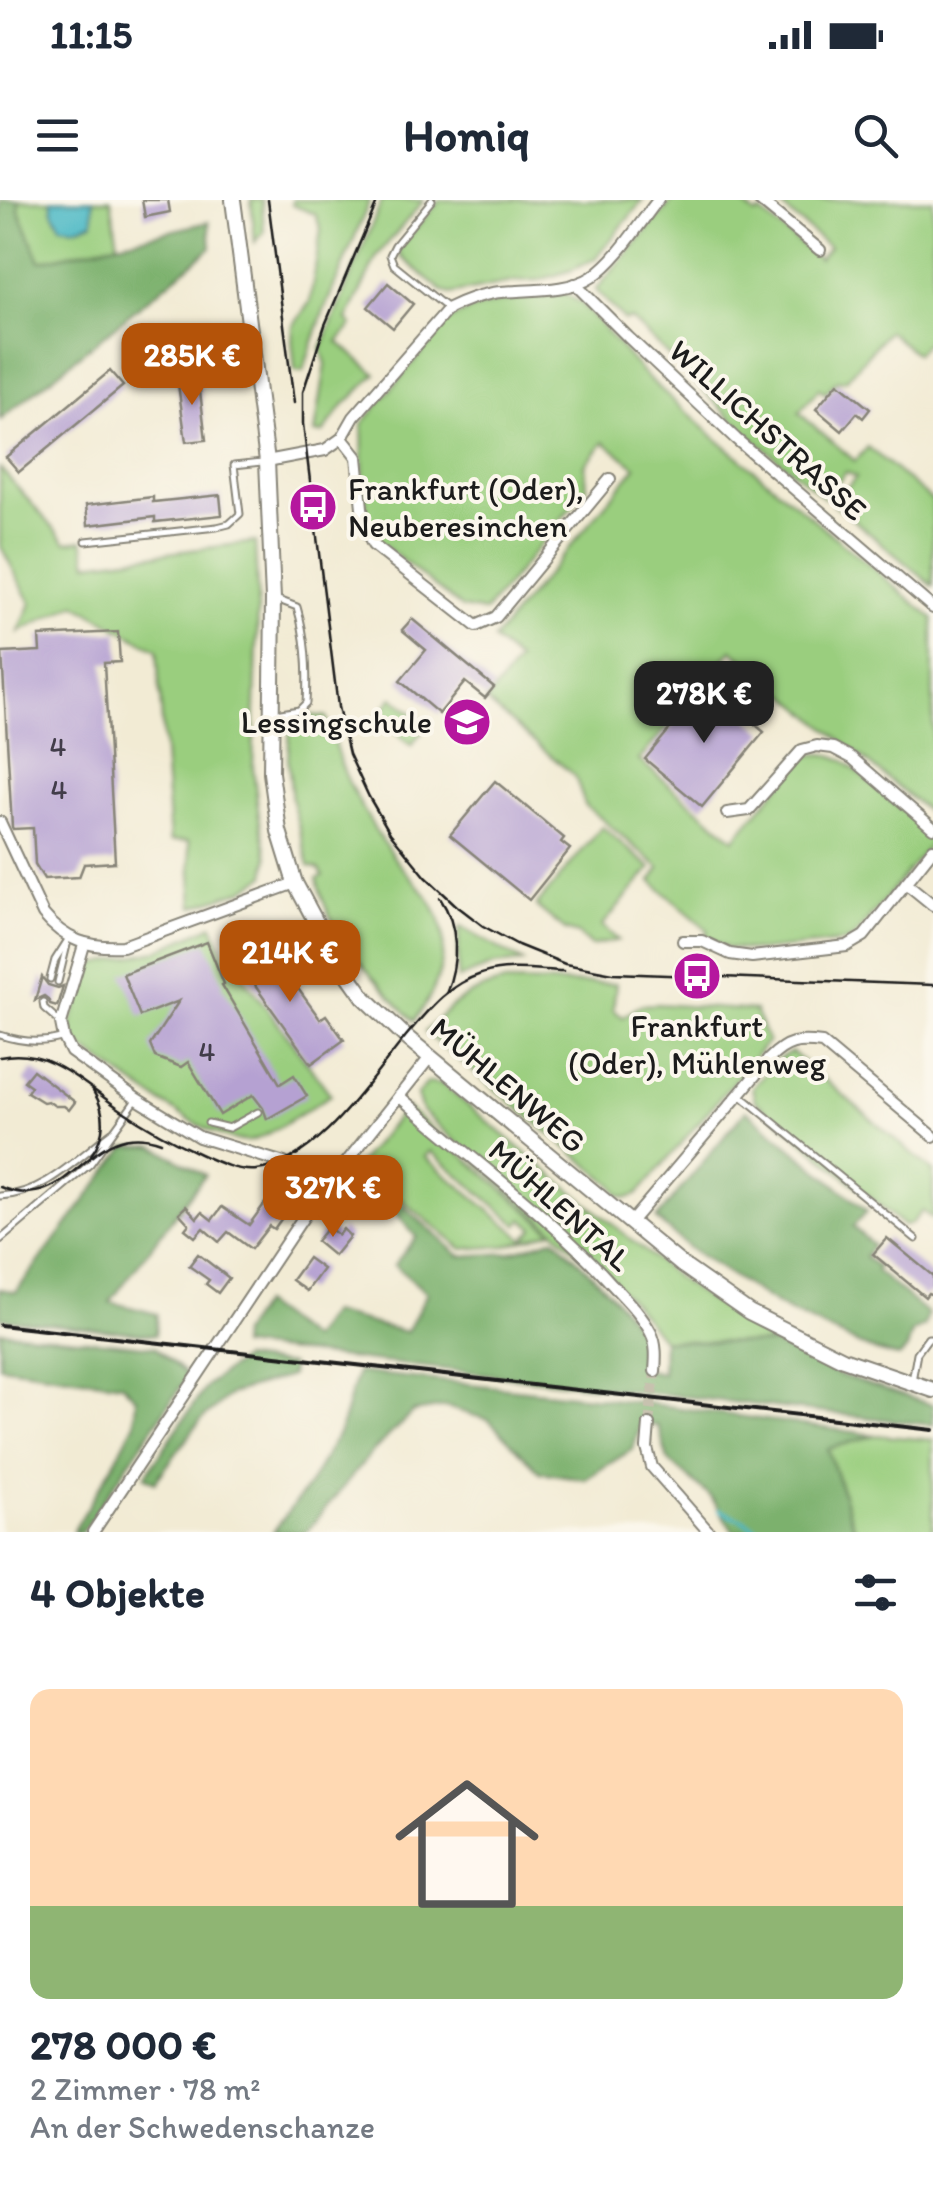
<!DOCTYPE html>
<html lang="de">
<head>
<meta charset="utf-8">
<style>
  body { margin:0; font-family:Itim,sans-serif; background:#f6f6f7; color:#1f2937; height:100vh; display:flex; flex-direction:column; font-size:38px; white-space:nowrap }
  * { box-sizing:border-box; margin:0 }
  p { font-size:32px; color:#747a83 }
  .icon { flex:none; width:55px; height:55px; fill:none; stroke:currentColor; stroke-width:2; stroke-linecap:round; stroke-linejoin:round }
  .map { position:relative; height:1332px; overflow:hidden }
  .details { display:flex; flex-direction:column; background:#fff; flex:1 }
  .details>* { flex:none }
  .price { position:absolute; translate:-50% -85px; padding:0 22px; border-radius:20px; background:#b45309; color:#fff; font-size:32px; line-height:65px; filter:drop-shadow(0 2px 5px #0008) }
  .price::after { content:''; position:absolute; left:50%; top:60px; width:30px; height:22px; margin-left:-15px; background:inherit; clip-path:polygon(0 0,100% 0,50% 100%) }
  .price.active { background:#222; color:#fff }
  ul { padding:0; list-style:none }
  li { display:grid; align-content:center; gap:20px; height:530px; padding:0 30px }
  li+li { border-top:2px solid #e0e1e3 }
  li span { display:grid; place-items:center; height:310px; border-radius:20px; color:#555 }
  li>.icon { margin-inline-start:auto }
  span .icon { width:180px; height:180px; fill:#fffc; stroke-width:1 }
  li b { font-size:42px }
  h2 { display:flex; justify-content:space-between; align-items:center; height:120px; padding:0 30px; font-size:42px }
  .status { display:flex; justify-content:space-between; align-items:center; height:70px; padding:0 50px; background:#fff; direction:ltr }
  .status svg { height:28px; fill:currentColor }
  header { display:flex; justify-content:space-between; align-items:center; height:130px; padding:0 30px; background:#fff; font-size:45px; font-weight:700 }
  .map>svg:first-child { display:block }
  .green { fill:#9ace7e; stroke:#5b754d; stroke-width:2.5; fill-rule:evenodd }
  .forest { fill:#7bb16d; stroke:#4c6644; stroke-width:2.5 }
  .water { fill:#4ab8c4; stroke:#336a70; stroke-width:2.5 }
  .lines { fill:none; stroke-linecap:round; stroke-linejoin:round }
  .stream { stroke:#4ab8c4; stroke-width:4 }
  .building { fill:#b5a1d2 }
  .street-tunnel { stroke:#c7c2af; stroke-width:10; stroke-dasharray:10 5; stroke-linecap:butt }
  .lane-casing { stroke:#878478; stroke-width:9 }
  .street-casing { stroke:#878478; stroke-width:14 }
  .secondary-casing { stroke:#878478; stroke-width:18 }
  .lane { stroke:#fff; stroke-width:5 }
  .street { stroke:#fff; stroke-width:10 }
  .secondary { stroke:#fff; stroke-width:14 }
  .tram { stroke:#1c1c1c; stroke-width:2.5 }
  .rail { stroke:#1c1c1c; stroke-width:4 }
  .labels { text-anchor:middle; stroke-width:8; stroke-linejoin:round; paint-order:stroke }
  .number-label { font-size:28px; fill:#423d4a }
  .street-label { font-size:32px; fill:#1c1c1c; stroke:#fbf7ec }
  .poi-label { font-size:32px; fill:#1c1c1c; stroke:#fbf7ec; text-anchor:start }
</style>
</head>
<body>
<div class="status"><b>11:15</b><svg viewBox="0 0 49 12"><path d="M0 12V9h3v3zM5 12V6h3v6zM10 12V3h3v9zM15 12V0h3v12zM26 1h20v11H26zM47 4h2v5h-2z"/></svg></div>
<header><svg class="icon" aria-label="menu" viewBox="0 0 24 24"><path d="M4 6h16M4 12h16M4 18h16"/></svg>Homiq<svg class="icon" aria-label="search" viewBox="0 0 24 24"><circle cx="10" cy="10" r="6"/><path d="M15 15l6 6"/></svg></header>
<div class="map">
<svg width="933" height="1332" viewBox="0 0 933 1332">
  <rect width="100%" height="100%" fill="#fbf7ec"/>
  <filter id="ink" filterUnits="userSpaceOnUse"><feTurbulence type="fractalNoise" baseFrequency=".01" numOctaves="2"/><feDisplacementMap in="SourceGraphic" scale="20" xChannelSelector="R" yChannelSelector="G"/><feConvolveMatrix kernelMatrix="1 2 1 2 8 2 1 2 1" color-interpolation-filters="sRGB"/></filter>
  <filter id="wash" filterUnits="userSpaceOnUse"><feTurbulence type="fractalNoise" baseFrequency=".0048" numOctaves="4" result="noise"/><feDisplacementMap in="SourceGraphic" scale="40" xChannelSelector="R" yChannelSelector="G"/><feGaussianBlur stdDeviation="2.25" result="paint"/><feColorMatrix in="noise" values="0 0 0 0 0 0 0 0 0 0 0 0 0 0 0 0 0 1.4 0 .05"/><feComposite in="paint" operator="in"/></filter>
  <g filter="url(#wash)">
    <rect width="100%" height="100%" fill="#f2ebd4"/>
    <g class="green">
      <polygon points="19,0 111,0 118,43 40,61 19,11"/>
      <polygon points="251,0 262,0 264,32 255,42"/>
      <polygon points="292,0 370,0 321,118 303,172 295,171 292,140 293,126 310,102 321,29 315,14 292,5"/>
      <polygon points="382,0 424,0 377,56 347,120 352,125 338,142 376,174 343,206 323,233 315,233 326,164 321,149"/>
      <polygon points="440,0 643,0 596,58 572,70 540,80 517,81 450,94 441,90 400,56 399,48"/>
      <polygon points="673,0 738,0 756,15 760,12 819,59 829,47 781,6 786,0 933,0 933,135 916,154 888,131 846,180 836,181 825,194 819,189 799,213 855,261 868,247 933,301 933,386 833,303 856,277 846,272 825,298 751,237 631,119 625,121 596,90"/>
      <path d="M564 93 581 103 645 175 712 235 933 418V616L732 450 639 560 734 639 805 556C819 553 830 553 843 560L930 632V644L854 737 846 742 757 751 727 748 705 737 708 730 651 681 660 668 585 605 575 576 486 501 518 461 493 440 636 267 604 242 585 265 587 288 485 412 462 408 378 341C359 309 364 261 362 224L448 121 470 110 499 102Z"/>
      <polygon points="0,268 66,342 83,340 88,363 255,342 258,411 253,567 259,616 268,658 265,676 243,690 193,707 189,641 170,641 157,450 76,405 19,432 31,403 0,345"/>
      <polygon points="393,497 427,526 411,546 377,517"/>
      <path d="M308 515 326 517C333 534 336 552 343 569 351 590 364 611 376 631 383 641 390 653 398 663 409 677 424 689 433 705 455 743 439 789 414 821 375 781 329 736 317 679L323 676 319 669 309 666 292 601 288 558 290 527 294 521Z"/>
      <polygon points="602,627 651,668 602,726 618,740 591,746 578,734 565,730 536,706"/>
      <path d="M213 725 228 766 235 765 331 895C313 905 267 938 250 941 213 947 110 866 76 843L70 826 91 765 156 751Z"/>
      <polygon points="461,727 523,762 494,765 458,779 459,730"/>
      <path d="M506 782 616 784 613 810 623 817 641 805 658 804 755 811 768 841 637 995 627 998 619 995 613 985 425 832C449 806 471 789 506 782Z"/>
      <path d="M792 852 933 971V1019L922 1011 911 1024 904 1026 755 901 752 888C764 875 775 857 792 852Z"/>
      <polygon points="428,882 442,884 680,1080 774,1144 663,1140 630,1099 422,911 417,895"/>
      <path d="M406 907 552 1031 506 1046 462 1049 358 964ZM430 951 518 1025 523 1019 534 1028 524 1039 425 957Z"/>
      <polygon points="875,1235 933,1240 933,1332 855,1332 828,1249"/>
    </g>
    <g class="forest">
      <polygon points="0,0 19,0 19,11 40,61 209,22 211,48 0,220"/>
      <polygon points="746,910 867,1011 853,1027 873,1045 865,1057 878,1067 876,1071 928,1114 925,1126 912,1133 907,1149 899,1157 869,1149 783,1109 690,1049 656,1019"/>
      <polygon points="154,946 205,975 110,1102 157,1114 155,1135 0,1118 0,1089 16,1092 126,947"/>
      <path d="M391 995 460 1056 509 1053 555 1038C581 1064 636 1112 645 1147 647 1154 646 1163 647 1170L662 1173 663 1140 774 1144 836 1174 933 1205V1225L240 1146 241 1134 261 1104 311 1140 330 1113 407 1132 427 1093 394 1065 416 1037 384 1000Z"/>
      <polygon points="0,1131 155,1147 188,1176 82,1332 73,1332 116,1260 134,1225 136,1198 122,1184 0,1166"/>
      <polygon points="242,1159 291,1165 290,1176 231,1194 200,1221 155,1282 145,1276 207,1185"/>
      <polygon points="357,1172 637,1202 875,1235 828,1249 855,1332 734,1332 711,1297 668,1260 658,1226 641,1224 633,1249 585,1279 540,1272 489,1220 446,1207 413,1212 372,1252 306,1332 273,1332 308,1286 340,1230"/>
    </g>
    <polygon class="water" points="51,0 93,0 93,22 76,28 61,26 53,12"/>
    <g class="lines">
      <polyline class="stream" points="719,1310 743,1320 761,1332"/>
    </g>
    <g id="blocks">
      <g class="building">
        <polygon points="142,0 168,0 170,12 145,17"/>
        <polygon points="388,83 413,104 393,128 368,107"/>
        <polygon points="218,128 222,161 189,165 185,132"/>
        <polygon points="110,171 123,186 19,272 6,257"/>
        <polygon points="198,175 206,240 186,242 177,177"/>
        <polygon points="838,183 870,209 863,218 857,213 842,231 816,209"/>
        <polygon points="220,295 222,315 155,322 155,317 88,325 86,305 153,297 153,302"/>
        <polygon points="412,419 494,487 485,498 465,482 439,514 400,481 426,450 402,430"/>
        <polygon points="118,432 120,462 104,463 115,662 84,664 79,677 44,679 35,664 33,628 13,629 12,627 2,453 40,451 39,436"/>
        <polygon points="707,484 764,532 702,607 645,559"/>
        <polygon points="495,581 564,638 561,642 570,649 529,700 450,635"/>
        <polygon points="207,742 224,784 222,785 280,884 294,875 307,896 267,919 263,908 253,895 220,915 188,862 181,867 155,857 150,845 179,801 140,816 123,774"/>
        <polygon points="265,743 320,819 326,815 344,840 311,864 238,762"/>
        <polygon points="42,777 48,785 58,788 63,786 57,806 50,804 48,799 44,796 35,800"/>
        <polygon points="33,870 75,902 69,910 64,906 55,906 48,901 43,902 27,892 31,886 24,881"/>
        <polygon points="352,986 364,996 351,1011 341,1002"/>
        <polygon points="276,988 294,1001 274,1029 269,1026 251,1049 228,1032 219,1042 203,1028 195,1037 185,1029 189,1024 179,1013 186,1006 197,1018 202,1012 212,1020 222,1007 249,1025"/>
        <polygon points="328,1027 338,1035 343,1029 350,1036 334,1056 316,1041"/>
        <polygon points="887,1038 933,1076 933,1095 928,1093 925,1097 873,1054"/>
        <polygon points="198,1054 229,1078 218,1093 206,1084 209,1080 189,1066"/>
        <polygon points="308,1058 323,1069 307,1091 292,1080"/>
      </g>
    </g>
  </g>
  <g filter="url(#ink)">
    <use href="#blocks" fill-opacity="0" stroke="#878478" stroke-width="2.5"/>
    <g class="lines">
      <polyline class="street-tunnel" points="649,1224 655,1171"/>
      <g class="lane-casing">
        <g id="lane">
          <polyline points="432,0 395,45 390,55 394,65 446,107"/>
          <polyline points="86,341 217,327 229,324 240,314 234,265 262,262"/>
          <path d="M275 514 299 510 306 503C308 472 306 437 297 407L276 399"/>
          <polyline points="50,779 55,760 69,738"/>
          <polyline points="58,782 67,745"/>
          <polyline points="43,802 44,808 60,822"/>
          <path d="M0 835C21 842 40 844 61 838"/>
          <polyline points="739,894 916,1039"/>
          <polyline points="208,923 229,928 258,912"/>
          <path d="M0 996C45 994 78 957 112 932"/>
          <polyline points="0,1040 90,964 136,900"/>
          <polyline points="912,1181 917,1153 928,1138 933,1138"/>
        </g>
      </g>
      <g class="street-casing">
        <g id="street">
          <polyline points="759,0 820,50"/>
          <polyline points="575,84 628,137 736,239 933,408"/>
          <polyline points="342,238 357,257 364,328 373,345 476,426 496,417 610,279"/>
          <path d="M267 261 325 250 342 238 354 217 449 108C463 101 477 96 493 93 521 89 568 93 592 77 619 58 638 25 658 0"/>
          <polyline points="727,613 749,610 802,550 817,546 833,548 852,558 933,628"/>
          <path d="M0 622 43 714C65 741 89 748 123 746L295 683"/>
          <polyline points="906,683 933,705"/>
          <polyline points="683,741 702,741 730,754 752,757 847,746 864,736 933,649"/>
          <polyline points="84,745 61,823 64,838 71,852 137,899 199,937 284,963 325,988"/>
          <path d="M399 896C468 957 545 1011 607 1079 622 1096 641 1113 651 1133 657 1144 656 1158 655 1171"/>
          <path d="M630 1023 769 859C787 841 797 840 822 843L933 936"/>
          <polyline points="649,1224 647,1248 652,1267 709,1332"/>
          <polyline points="93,1332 306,1013 431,856"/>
        </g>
      </g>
      <g class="secondary-casing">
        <polyline id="secondary" points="233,0 267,261 273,399 271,573 279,631 295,683 332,752 364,797 406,837 682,1065 749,1112 843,1159 933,1190"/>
      </g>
      <use href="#lane" class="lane"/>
      <use href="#street" class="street"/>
      <use href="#secondary" class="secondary"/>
      <g class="tram">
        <polyline points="268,0 294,203"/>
        <polyline points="378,0 325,125 303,192 303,224 338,507 349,554 369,597 390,633 426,677 457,706 483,726 518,745 565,764 613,773 933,785"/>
        <path d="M440 698C459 726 459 762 446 793"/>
        <path d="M0 857C51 847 82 884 120 909 145 926 172 941 200 954 217 962 238 972 257 970 317 963 370 880 406 836 428 810 447 785 481 774 507 765 536 770 563 771"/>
        <path d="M91 955C106 934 107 913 93 891"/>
        <path d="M0 987C73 1018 87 915 161 942"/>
      </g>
      <polyline class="rail" points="0,1125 933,1230"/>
    </g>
  </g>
  <defs>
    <g id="bus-disc" transform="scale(2.5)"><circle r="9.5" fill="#b5179e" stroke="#fbf7ec"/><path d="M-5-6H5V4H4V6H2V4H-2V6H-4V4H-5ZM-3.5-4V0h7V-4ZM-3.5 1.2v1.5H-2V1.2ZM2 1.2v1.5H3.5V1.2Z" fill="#fff"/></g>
    <g id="school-disc" transform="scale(2.5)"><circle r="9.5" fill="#b5179e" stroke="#fbf7ec"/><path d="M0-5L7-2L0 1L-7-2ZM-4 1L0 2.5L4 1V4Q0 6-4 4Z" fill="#fff"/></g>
  </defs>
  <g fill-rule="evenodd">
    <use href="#bus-disc" x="313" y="307"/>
    <use href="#school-disc" x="467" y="522"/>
    <use href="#bus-disc" x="697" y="776"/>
  </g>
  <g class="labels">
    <g class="number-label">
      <text x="58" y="556">4</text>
      <text x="59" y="599">4</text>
      <text x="207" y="861">4</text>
    </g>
    <g class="street-label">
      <text transform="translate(768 230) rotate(42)" y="11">WILLICHSTRASSE</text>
      <text transform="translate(508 885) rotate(40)" y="11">MÜHLENWEG</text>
      <text transform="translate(560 1005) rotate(42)" y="11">MÜHLENTAL</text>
    </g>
    <g class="poi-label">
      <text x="348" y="300">Frankfurt (Oder),<tspan x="348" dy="37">Neuberesinchen</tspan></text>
      <text x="432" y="533" text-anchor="end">Lessingschule</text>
      <text x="697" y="837" text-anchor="middle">Frankfurt<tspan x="697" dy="37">(Oder), Mühlenweg</tspan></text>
    </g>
  </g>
</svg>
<b class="price" style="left:192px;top:208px">285K €</b>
<b class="price active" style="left:704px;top:546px">278K €</b>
<b class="price" style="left:290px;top:805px">214K €</b>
<b class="price" style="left:333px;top:1040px">327K €</b>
</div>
<section class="details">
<h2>4 Objekte<svg class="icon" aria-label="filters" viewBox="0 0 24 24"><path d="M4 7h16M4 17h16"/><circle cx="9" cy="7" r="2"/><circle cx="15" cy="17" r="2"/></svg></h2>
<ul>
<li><span style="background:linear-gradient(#ffd9b3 70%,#8fb573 0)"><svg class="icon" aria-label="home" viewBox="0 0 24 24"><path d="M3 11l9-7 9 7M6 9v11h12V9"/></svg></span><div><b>278 000 €</b><p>2 Zimmer · 78 m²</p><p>An der Schwedenschanze</p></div></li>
</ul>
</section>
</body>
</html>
